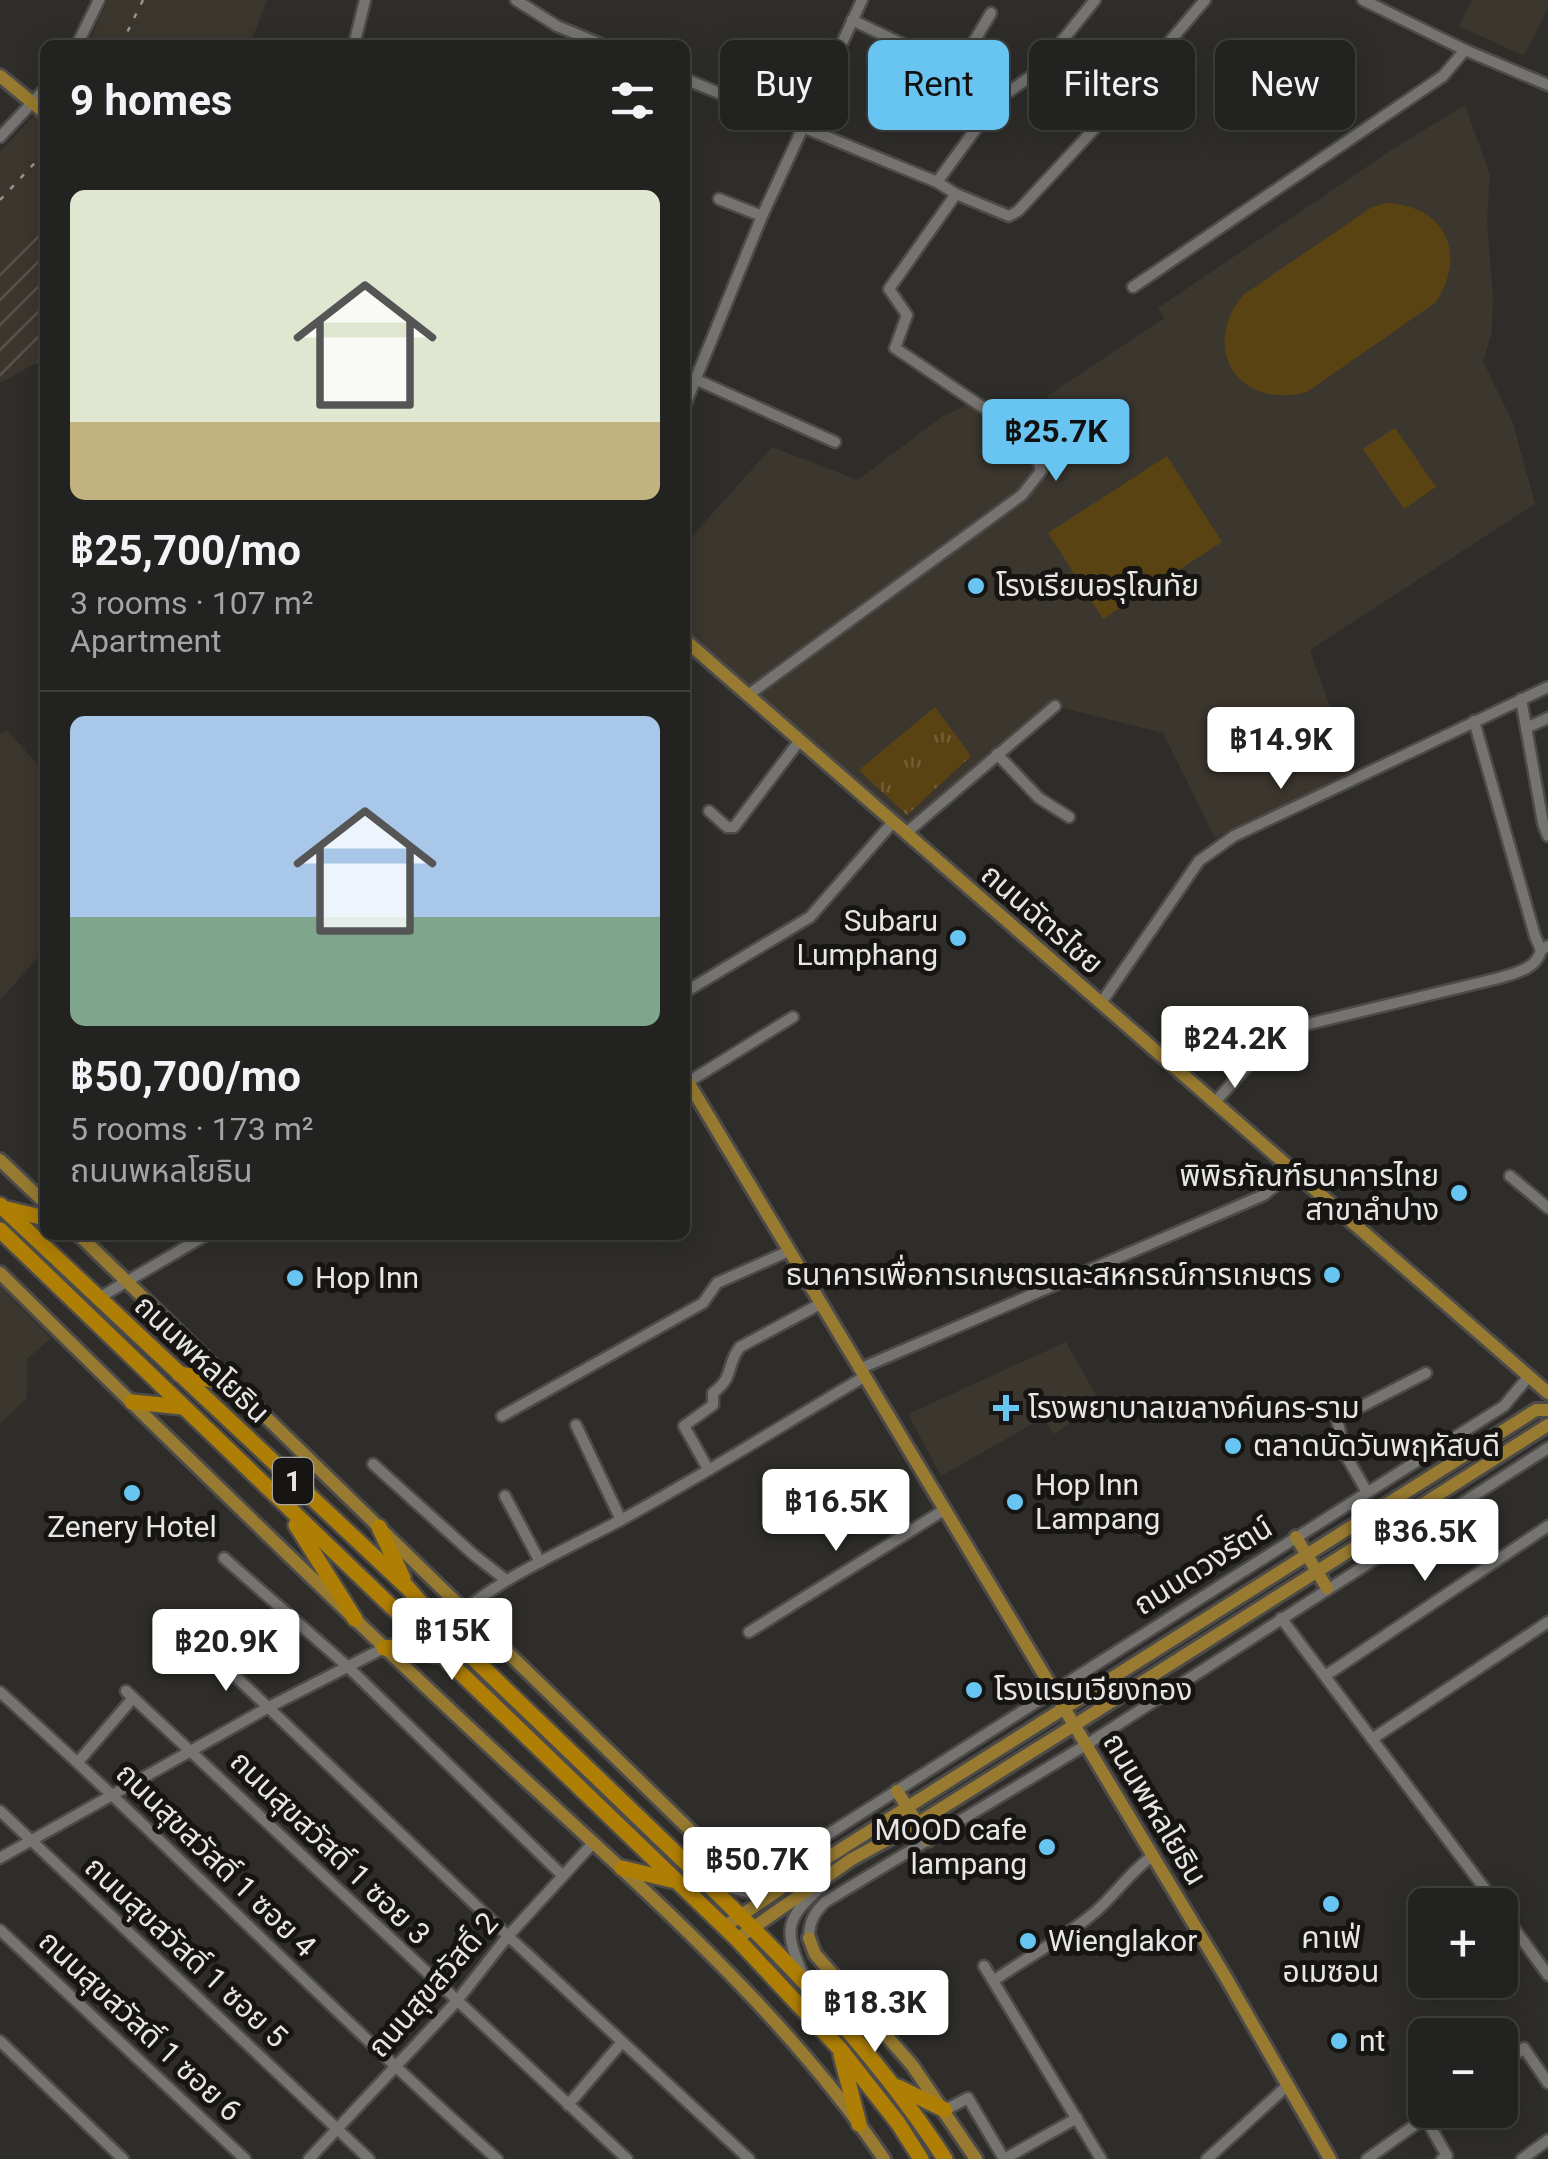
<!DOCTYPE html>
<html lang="en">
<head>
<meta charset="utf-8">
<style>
  body { margin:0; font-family:Roboto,"Noto Sans Thai",sans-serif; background:#2e2f2d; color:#f1f3f6; height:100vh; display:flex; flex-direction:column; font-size:38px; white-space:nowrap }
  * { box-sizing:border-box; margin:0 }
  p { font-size:32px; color:#a2a4a5 }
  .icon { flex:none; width:55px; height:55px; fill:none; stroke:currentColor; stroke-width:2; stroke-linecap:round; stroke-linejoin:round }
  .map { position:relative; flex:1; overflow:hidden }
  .sheet { position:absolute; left:40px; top:40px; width:650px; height:1200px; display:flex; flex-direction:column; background:#222220; border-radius:15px; box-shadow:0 5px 25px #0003,0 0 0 2px #3f3f3e }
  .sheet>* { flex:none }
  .hud { position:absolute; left:720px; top:40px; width:678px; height:90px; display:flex; gap:20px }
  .controls { position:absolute; left:1408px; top:1888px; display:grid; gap:20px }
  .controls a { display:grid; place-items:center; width:110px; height:110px; border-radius:15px; background:#222220; box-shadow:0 5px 25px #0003,0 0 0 2px #3f3f3e; font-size:50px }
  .price { position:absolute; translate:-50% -85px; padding:0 22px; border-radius:10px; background:#fff; color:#222; font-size:32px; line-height:65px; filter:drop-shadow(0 2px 5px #0008) }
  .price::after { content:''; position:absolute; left:50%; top:60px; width:30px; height:22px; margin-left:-15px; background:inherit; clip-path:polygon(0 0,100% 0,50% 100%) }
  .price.selected { background:#68c4f0; color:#111 }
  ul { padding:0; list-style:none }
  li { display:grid; align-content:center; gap:20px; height:530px; padding:0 30px }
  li+li { border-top:2px solid #3f3f3e }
  li span { display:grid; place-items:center; height:310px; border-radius:15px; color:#555 }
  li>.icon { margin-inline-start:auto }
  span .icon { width:180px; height:180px; fill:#fffc; stroke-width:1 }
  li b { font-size:42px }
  h2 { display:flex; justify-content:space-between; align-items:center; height:120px; padding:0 30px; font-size:42px }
  .pill { padding:0 35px; border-radius:15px; background:#222220; box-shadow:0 5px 25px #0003,0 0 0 2px #3f3f3e; font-size:35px; line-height:90px }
  .pill.selected { background:#68c4f0; color:#111 }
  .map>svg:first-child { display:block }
  .built { fill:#3b362e }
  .industrial { fill:url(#industrial-furrows) }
  .grass { fill:url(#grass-tufts) }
  .garden { fill:#5a4313 }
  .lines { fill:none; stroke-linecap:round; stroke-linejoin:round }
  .minor-casing { stroke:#4c4b49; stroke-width:15 }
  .major-casing { stroke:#4c4b49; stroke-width:18 }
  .highway-casing { stroke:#4c4b49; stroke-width:20 }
  .minor { stroke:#767471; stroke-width:10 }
  .major { stroke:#987b30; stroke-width:12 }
  .highway { stroke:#af7f05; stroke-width:15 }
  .rail { stroke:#969592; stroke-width:2.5; stroke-dasharray:5 10; stroke-linecap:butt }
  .poi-dot { fill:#68c4f0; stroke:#161514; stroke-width:4 }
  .labels { text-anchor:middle; stroke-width:10; stroke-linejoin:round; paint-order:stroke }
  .shield { fill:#161514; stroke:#a8a7a6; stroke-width:2.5 }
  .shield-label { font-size:28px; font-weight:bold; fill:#e7e6e4 }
  .poi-label { font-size:30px; fill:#e7e6e4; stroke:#161514; text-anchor:start }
  .street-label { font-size:30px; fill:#e7e6e4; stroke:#161514 }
</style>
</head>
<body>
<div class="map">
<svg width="1548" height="2159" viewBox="0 0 1548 2159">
  <defs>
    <pattern id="industrial-furrows" width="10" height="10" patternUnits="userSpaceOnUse" patternTransform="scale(2.5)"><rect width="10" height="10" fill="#3b362e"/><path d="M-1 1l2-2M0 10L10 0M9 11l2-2" fill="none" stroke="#57534c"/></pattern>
    <pattern id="grass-tufts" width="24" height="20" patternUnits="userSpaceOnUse" patternTransform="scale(2.5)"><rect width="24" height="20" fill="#5a4313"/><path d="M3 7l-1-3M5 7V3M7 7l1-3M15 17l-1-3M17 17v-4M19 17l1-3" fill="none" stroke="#725e35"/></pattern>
  </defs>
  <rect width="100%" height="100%" fill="#2e2d2a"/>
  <g class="built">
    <polygon points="108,0 267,0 250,45 87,45"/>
    <polygon points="1472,0 1548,0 1548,9 1524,56 1459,26"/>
    <polygon points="45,103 45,221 0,275 0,152"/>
    <polygon points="1465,105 1490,175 1487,221 1493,296 1492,332 1483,361 1513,423 1535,504 1310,650 1353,773 1215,838 1163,733 1055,706 906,833 685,640 685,544 772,447 858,480 943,416 974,402 1035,448 1041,471 1026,492 1089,447 1047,396 1164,318 1158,308 1390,151"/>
    <polygon points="7,730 45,773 45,950 0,1000 0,735"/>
    <polygon points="0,1287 51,1338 27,1359 27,1398 0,1424"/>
    <polygon points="1066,1342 1100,1402 1054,1434 1043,1418 941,1476 908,1414"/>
  </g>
  <polygon class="industrial" points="45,221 45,358 0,383 0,274"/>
  <polygon class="grass" points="935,707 971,756 907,815 859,770"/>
  <g class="garden">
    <path d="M1387 203C1446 206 1468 255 1435 303L1307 392C1239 410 1199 349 1243 295L1372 207Z"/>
    <polygon points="1395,428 1436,487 1404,509 1363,449"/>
    <polygon points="1167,456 1222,542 1103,619 1048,533"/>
  </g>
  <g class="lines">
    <g class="minor-casing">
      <g id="minor">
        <polyline points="516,0 557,26 603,45"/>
        <polyline points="1363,0 1465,50 1548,85"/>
        <polyline points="852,20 957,70 997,100"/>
        <polyline points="77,45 99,0"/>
        <polyline points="354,45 365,0"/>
        <polyline points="957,70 991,13"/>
        <polyline points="685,79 937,182 956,194 1009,216 1018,211 1108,114 1205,0"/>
        <polyline points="0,137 45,89"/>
        <polyline points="937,182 997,100 1037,72 1095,0"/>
        <polyline points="719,199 762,216"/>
        <polyline points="1133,287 1443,76 1465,50"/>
        <polyline points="697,380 835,442"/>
        <polyline points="685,405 762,216 862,0"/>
        <polyline points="748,695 1022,495 1041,471 1035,448 1018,431 895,348 907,315 889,289 956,194"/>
        <polyline points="1521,699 1543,823 1548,836"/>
        <polyline points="1474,721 1535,936 1541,950 1548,946"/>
        <polyline points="1526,728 1548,718"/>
        <polyline points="997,754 1039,798 1069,817"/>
        <polyline points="709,811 727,827 734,827 800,740"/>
        <polyline points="906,833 1055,706"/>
        <polyline points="685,992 810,917 893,822"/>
        <polyline points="1101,1003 1199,861 1234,836 1548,687"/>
        <polyline points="685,1084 793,1017"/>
        <path d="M1215 1102C1240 1075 1266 1042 1300 1026L1499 978C1515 973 1537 969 1541 950"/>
        <polyline points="1510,1176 1548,1208"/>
        <polyline points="97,1299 206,1235"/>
        <polyline points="859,1369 1264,1195 1293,1170"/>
        <polyline points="502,1416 703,1303 717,1283 789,1251"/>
        <polyline points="576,1425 621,1520"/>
        <polyline points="373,1464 474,1555 506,1580"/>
        <path d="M708 1469 684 1426 713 1405V1393C736 1375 725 1366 740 1347L820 1304"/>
        <polyline points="1367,1492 1345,1454 1337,1419 1426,1373"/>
        <polyline points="505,1496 540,1562"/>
        <polyline points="224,1558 346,1665 562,1875"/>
        <polyline points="1281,1618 1497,1905"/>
        <path d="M443 1629C492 1580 558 1554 619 1521 702 1476 782 1425 864 1377"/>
        <polyline points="749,1632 944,1510"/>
        <polyline points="210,1652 508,1936 749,2159"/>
        <polyline points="1325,1676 1548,1526"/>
        <polyline points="126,1691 627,2159"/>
        <path d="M0 1692C170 1844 327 2008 497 2159"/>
        <polyline points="1372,1739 1548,1622"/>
        <polyline points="78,1762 133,1698"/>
        <polyline points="0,1811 369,2159"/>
        <polyline points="0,1858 269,1707 384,1648"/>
        <polyline points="744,1876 757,1876 770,1871 1504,1406 1529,1376"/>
        <polyline points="714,1884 750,1893 783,1881"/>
        <polyline points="1500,1909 1548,1975"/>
        <polyline points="0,1930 245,2159"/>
        <path d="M809 1938C809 1922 814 1913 825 1902L1089 1743 1548 1448"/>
        <polyline points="984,1966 1101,2159"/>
        <path d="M803 1975C784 1930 784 1920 821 1887"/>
        <path d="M993 1981C1026 1958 1063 1939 1094 1913 1114 1896 1129 1873 1151 1857"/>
        <polyline points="0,2041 123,2159"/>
        <polyline points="1500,2065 1524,2048 1548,2083"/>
        <polyline points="568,2105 622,2042"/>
        <polyline points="945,2110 968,2098 1004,2159"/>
        <polyline points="1425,2117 1447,2156 1442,2159"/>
        <polyline points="309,2159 456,2002 508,1936 594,1842"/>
        <polyline points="1004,2159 1077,2118"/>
        <polyline points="1207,2159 1287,2086"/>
        <polyline points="1367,2159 1436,2110"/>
        <polyline points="1522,2159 1548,2140"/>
      </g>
    </g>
    <g class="major-casing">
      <g id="major">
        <polyline points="0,76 45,113"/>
        <polyline points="685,640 1548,1393"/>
        <polyline points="685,1077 1225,1976 1330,2159"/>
        <polyline points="0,1160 45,1203"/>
        <polyline points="79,1235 731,1870 744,1876"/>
        <path d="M0 1273C158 1429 316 1584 477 1735 617 1867 776 1999 884 2159"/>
        <polyline points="1296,1537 1327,1588"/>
        <polyline points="897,1791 928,1840"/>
        <polyline points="724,1927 808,1870 1536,1410 1548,1410"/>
        <polyline points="809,1938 815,1954 912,2065 976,2159"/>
        <polyline points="737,1939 852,1859 918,1823 1073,1726 1548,1425"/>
      </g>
    </g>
    <g class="highway-casing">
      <g id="highway">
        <path d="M0 1205 408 1588 443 1629C515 1698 586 1767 657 1835 762 1935 866 2037 945 2159"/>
        <polyline points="7,1209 45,1218"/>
        <polyline points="0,1230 737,1939 840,2049 898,2123 921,2159"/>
        <polyline points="179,1374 231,1383"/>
        <polyline points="132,1402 183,1407"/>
        <polyline points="296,1525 355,1619"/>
        <polyline points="379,1527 403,1578"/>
        <polyline points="384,1648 409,1646 435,1655"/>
        <polyline points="622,1868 671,1880"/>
        <polyline points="841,2055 859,2124"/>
        <polyline points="898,2087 945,2110"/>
      </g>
    </g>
    <use href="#minor" class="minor"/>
    <use href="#major" class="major"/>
    <use href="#highway" class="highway"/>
    <g class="rail">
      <polyline points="121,45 143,0"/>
      <polyline points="0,200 45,152"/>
    </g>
  </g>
  <g class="poi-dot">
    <circle cx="976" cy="586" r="10"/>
    <circle cx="958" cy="938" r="10"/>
    <circle cx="1459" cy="1193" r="10"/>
    <circle cx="1332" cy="1275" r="10"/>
    <circle cx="295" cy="1278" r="10"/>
    <path d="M1001 1393h10v10h10v10h-10v10h-10v-10h-10v-10h10z"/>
    <circle cx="1233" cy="1446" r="10"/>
    <circle cx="132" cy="1493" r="10"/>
    <circle cx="1015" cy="1502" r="10"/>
    <circle cx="974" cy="1690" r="10"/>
    <circle cx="1047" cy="1847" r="10"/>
    <circle cx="1331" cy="1904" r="10"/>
    <circle cx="1028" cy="1941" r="10"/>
    <circle cx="1339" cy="2041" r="10"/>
  </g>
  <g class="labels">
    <rect class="shield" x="273" y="1458" width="40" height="46" rx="8"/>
    <g class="shield-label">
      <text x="293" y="1491">1</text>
    </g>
    <g class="poi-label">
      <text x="996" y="596">โรงเรียนอรุโณทัย</text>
      <text x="938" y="931" text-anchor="end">Subaru<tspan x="938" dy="34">Lumphang</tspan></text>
      <text x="1439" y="1186" text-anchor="end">พิพิธภัณฑ์ธนาคารไทย<tspan x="1439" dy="34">สาขาลำปาง</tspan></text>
      <text x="1312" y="1285" text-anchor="end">ธนาคารเพื่อการเกษตรและสหกรณ์การเกษตร</text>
      <text x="315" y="1288">Hop Inn</text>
      <text x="1028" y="1418">โรงพยาบาลเขลางค์นคร-ราม</text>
      <text x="1253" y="1456">ตลาดนัดวันพฤหัสบดี</text>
      <text x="1035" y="1495">Hop Inn<tspan x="1035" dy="34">Lampang</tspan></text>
      <text x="132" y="1537" text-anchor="middle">Zenery Hotel</text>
      <text x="994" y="1700">โรงแรมเวียงทอง</text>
      <text x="1027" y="1840" text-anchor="end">MOOD cafe<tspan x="1027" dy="34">lampang</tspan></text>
      <text x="1331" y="1948" text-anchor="middle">คาเฟ่<tspan x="1331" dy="34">อเมซอน</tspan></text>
      <text x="1048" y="1951">Wienglakor</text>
      <text x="1359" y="2051">nt</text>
    </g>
    <g class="street-label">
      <text transform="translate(1042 919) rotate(41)" y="10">ถนนฉัตรไชย</text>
      <text transform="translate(202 1359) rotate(43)" y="10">ถนนพหลโยธิน</text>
      <text transform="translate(1203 1566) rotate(-32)" y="10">ถนนดวงรัตน์</text>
      <text transform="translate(1155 1809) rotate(59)" y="10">ถนนพหลโยธิน</text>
      <text transform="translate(330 1848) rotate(44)" y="10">ถนนสุขสวัสดิ์ 1 ซอย 3</text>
      <text transform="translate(216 1860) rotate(44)" y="10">ถนนสุขสวัสดิ์ 1 ซอย 4</text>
      <text transform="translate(186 1952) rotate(43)" y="10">ถนนสุขสวัสดิ์ 1 ซอย 5</text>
      <text transform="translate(433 1985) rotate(-49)" y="10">ถนนสุขสวัสดิ์ 2</text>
      <text transform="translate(140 2026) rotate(43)" y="10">ถนนสุขสวัสดิ์ 1 ซอย 6</text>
    </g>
  </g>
</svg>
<div class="controls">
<a>+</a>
<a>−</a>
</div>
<b class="price selected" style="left:1056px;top:484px">฿25.7K</b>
<b class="price" style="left:1281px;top:792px">฿14.9K</b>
<b class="price" style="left:1235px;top:1091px">฿24.2K</b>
<b class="price" style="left:836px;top:1554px">฿16.5K</b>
<b class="price" style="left:1425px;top:1584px">฿36.5K</b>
<b class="price" style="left:452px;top:1683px">฿15K</b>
<b class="price" style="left:226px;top:1694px">฿20.9K</b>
<b class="price" style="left:757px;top:1912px">฿50.7K</b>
<b class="price" style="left:875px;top:2055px">฿18.3K</b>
<div class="hud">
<a class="pill">Buy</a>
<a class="pill selected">Rent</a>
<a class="pill">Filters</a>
<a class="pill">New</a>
</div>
<section class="sheet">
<h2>9 homes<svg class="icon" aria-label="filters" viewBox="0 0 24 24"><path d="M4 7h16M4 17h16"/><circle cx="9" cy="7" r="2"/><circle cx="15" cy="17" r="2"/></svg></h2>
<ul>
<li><span style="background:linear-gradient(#dfe7d0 75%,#c2b280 0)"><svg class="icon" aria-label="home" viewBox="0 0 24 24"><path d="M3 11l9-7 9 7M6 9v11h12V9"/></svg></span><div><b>฿25,700/mo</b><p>3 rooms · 107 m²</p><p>Apartment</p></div></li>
<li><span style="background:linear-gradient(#a9c7e8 65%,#7fa58c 0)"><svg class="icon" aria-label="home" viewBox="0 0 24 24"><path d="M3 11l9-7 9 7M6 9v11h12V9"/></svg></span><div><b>฿50,700/mo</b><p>5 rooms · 173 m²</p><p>ถนนพหลโยธิน</p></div></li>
</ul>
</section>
</div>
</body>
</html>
